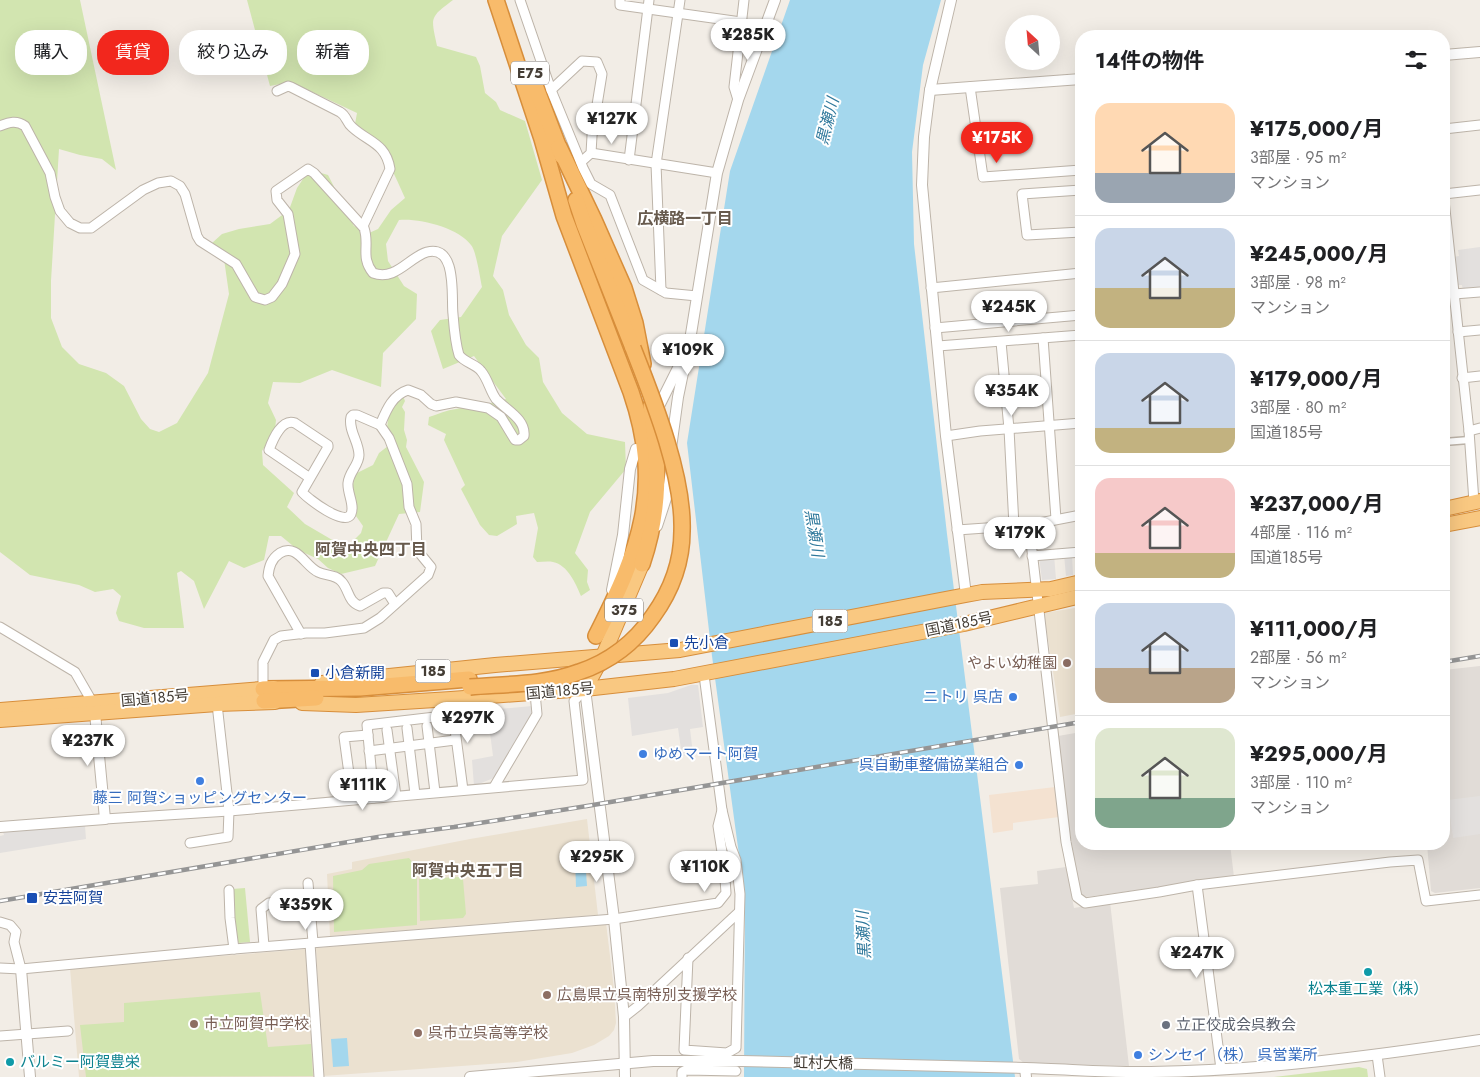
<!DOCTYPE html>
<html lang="ja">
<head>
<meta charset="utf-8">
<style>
  body { margin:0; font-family:Jost,"Noto Sans JP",sans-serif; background:#f6f6f6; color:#202124; height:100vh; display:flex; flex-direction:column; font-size:19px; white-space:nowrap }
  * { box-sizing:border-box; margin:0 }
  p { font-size:16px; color:#757577 }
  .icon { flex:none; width:28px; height:28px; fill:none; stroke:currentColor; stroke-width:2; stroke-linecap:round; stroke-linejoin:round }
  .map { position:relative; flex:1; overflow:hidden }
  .details { position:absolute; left:1075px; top:30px; width:375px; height:820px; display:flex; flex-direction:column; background:#fff; border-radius:20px; box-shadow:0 5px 20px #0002 }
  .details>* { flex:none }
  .hud { position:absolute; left:15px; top:30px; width:475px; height:45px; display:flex; gap:10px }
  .needle { width:32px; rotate:334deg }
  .tools { position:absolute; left:1005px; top:15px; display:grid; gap:10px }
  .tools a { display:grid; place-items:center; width:55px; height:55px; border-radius:50%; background:#fff; box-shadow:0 5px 20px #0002; font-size:25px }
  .price { position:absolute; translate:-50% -42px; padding:0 11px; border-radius:18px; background:#fff; color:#222; font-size:16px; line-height:32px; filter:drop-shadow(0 1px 2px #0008) }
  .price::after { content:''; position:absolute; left:50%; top:30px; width:15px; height:11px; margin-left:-8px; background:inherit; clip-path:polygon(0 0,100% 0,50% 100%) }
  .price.on { background:#f2271d; color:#fff }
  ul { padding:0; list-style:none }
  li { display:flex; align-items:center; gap:15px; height:125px; padding:0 20px }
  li+li { border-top:1px solid #e0e0e0 }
  li span { display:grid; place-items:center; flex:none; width:140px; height:100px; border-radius:15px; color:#555 }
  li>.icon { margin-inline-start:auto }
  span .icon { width:60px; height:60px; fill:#fffc; stroke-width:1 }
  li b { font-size:21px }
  h2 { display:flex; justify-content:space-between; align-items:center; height:60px; padding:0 20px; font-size:21px }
  .chip { padding:0 18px; border-radius:20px; background:#fff; box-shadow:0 5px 20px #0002; font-size:18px; line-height:45px }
  .chip.on { background:#f2271d; color:#fff }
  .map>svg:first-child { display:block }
  .commercial { fill:#f4e2d1 }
  .industrial { fill:#e1dcd7 }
  .education { fill:#ebe1d0 }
  .green { fill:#d2e5b0 }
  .parking { fill:#e3e0de }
  .water { fill:#a4d7ed }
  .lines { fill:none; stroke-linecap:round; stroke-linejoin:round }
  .pedestrian-casing { stroke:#bdb4a9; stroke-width:9 }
  .minor-casing { stroke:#bdb4a9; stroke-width:11 }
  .tertiary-casing { stroke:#bdb4a9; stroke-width:12 }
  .trunk-casing { stroke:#d78e3b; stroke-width:16 }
  .motorway-casing { stroke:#d78e3b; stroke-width:18 }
  .pedestrian { stroke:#fff; stroke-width:6 }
  .minor { stroke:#fff; stroke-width:9 }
  .tertiary { stroke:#fff; stroke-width:10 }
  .trunk { stroke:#f9c881; stroke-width:14 }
  .motorway { stroke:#f8bb6b; stroke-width:15 }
  .rail-casing { stroke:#959595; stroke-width:4.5 }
  .rail { stroke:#fff; stroke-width:2.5; stroke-dasharray:8; stroke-linecap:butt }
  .motorway-bridge-casing { stroke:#d78e3b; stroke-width:18; stroke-linecap:butt }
  .motorway-bridge { stroke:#f8bb6b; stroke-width:15 }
  .transit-dot { fill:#1a4fb4; stroke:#fff; stroke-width:2 }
  .education-dot { fill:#8d6e63; stroke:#fff; stroke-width:2 }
  .shop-dot { fill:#3f7fe0; stroke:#fff; stroke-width:2 }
  .culture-dot { fill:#0f9aa8; stroke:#fff; stroke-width:2 }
  .worship-dot { fill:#6b7280; stroke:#fff; stroke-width:2 }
  .labels { text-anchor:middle; stroke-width:4; stroke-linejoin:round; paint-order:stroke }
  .shield { fill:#fff; stroke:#7c7772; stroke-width:1 }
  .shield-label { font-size:14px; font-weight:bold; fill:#443d35 }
  .street-label { font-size:15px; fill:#443d35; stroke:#fff }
  .transit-label { font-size:15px; fill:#164399; stroke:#fff; text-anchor:start }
  .education-label { font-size:15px; fill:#785e54; stroke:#fff; text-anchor:start }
  .shop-label { font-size:15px; fill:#366cbe; stroke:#fff; text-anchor:end }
  .culture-label { font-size:15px; fill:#0d838f; stroke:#fff }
  .worship-label { font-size:15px; fill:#5b616d; stroke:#fff; text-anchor:start }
  .water-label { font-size:16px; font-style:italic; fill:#30799c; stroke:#fff }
  .neighbourhood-label { font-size:16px; font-weight:bold; fill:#675a4d; stroke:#fff }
</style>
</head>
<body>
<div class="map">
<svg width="1480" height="1077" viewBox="0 0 1480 1077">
  <rect width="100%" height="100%" fill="#f2ede6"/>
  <polygon class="commercial" points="1055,787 1059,817 1013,823 1013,830 993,833 989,795"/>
  <g class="industrial">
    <polygon points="1480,666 1480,888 1435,893 1431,891 1427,844 1444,844 1444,670"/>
    <polygon points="1081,732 1081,844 1230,844 1234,877 1086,897 1080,893 1070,832 1058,736"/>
    <polygon points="1066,867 1074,908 1110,902 1129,1066 1024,1063 1019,1059 1000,888 1038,884 1037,871"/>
  </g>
  <g class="education">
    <polygon points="1081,607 1081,713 1060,717 1044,613"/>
    <polygon points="587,819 598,915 330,936 327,874 352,869 352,862 470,839"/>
    <polygon points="606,923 614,989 616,1023 614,1030 609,1036 594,1045 572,1053 517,1062 323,1076 316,948"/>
    <polygon points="308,949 317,1077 79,1077 70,968"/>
  </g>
  <g class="green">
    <path d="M0 0H80L116 170 102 159 80 155 59 149 51 281V318L62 347 79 364 106 373 124 386 141 419 150 429 159 432 177 423 208 373 229 294 223 252 212 243 222 234 239 229 270 224 289 210 297 188 305 176 314 171 328 175 354 226 369 233 378 229 391 210 405 198C392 169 382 143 355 124L357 113 291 82 270 86 247 0H453C429 18 431 17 437 46L476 57 480 66 485 93 496 102 500 110 525 121 542 180 502 236 493 276 503 290 509 315 526 345 539 358 543 382 562 413 587 434 625 442 626 469 590 512 575 553 588 570 587 582 590 590 581 596C576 584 568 565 553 562 548 561 542 562 537 562L533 557 538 528 534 513 516 516 517 524 497 536 489 535 480 525 461 489 465 485 444 440 446 434 428 425 429 417C438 414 447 410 456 409 472 405 489 405 506 399L474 356 443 369 431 331 440 320 461 317 482 287C480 278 476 250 471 245 459 228 420 218 399 220L386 244 388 261 404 286 417 294 416 319 383 353 381 387 332 370 300 383 273 382 268 403 276 420 275 430 262 451 263 465 294 493 287 507 305 524 346 548 361 533 363 526 356 516 357 506 352 490 355 474 373 465 379 453 388 446C387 422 385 414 403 396L405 401 402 407 405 412 404 430 407 440 406 447 424 482 420 512 399 514 375 566 341 574 328 568 318 559 298 550 281 536H269L264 560 244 568 229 561 204 609 194 581 181 571 177 573 184 628H144L119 621 116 613 121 596 113 589 95 592 79 585 30 575 0 552Z"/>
    <polygon points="409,858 417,868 417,925 334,932 333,876 362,870 369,864"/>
    <polygon points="459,877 463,879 466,914 463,918 420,921 419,879"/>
    <polygon points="245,888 250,942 239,943 237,941 232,889"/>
    <polygon points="260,992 268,1047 311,1044 313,1076 86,1077 80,1025 124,1022 124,1003"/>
    <polygon points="1359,1067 1367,1069 1368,1077 1274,1077"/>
  </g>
  <g class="parking">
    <polygon points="1480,247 1480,288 1463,291 1462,285 1457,285 1453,257 1459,256 1458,250"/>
    <polygon points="1054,555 1056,579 1042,580 1039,557"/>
    <polygon points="1064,555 1072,555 1073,575 1066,576"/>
    <polygon points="691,685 698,685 703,727 690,729 693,754 682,756 678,728 632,736 628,698 668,693"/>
    <polygon points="532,706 534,715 496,777 474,786 472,760 493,756 487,710"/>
    <polygon points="1480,796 1480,834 1453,838 1448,800"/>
    <polygon points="85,826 86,839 0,853 0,836 4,835 3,832"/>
  </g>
  <g class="water">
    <polygon points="790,0 941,0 923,65 912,152 914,244 947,534 1015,1077 744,1077 745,899 712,656 687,443 730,171"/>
    <polygon points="585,857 587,886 576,887 575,858"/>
    <polygon points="347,1038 349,1066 333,1067 331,1039"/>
  </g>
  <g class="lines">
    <g class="pedestrian-casing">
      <polyline id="pedestrian" points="1444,442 1469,440"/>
    </g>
    <g class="minor-casing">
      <g id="minor">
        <polyline points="520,0 551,90 583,168 591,184 610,195 643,280 666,293 697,296"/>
        <polyline points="620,0 620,5 741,22"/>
        <polyline points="970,87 983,177 1081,170"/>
        <polyline points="551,90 582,61 597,62 602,74 592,136 591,153 581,162"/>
        <path d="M277 91 288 86 291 87 340 112C347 116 346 122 352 127 368 142 386 143 390 169L363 226"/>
        <polyline points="738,100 734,87 744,0"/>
        <path d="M0 126C9 122 17 120 25 126L50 173 55 197 60 211 70 223 80 228H91L143 190 158 183 171 181 180 186 185 194 197 236 200 241 236 264 255 297 265 300 272 297 282 284 295 254 288 214 277 200 276 191 308 169 314 173 364 228C370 245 360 257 373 273 396 281 408 258 427 252 458 244 451 299 453 314 454 327 455 342 459 355 465 363 476 364 481 371 488 379 490 391 496 399 506 410 526 419 524 436L519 440H515L501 417 488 408 456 402 436 406 431 404 421 395 408 390C392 395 386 411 380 425L389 438 407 484 409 507 416 524 417 550 431 567 428 575 380 618 364 628 325 633H306L281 636 274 640 263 662V694"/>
        <polyline points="1444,129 1480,125"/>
        <polyline points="591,153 717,173"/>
        <polyline points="629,160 649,0"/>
        <polyline points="1081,190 1022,194 1027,235 1081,232"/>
        <polyline points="1444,194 1480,190"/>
        <polyline points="1444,200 1469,431 1474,502"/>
        <polyline points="931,288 1081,273"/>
        <polyline points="661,290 656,164 680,0"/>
        <polyline points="1454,294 1480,292"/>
        <polyline points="935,328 1081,315"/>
        <polyline points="1458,332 1480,330"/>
        <polyline points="1043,338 1056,519"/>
        <polyline points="1001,342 1009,429 1014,526"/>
        <polyline points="938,346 1081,335"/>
        <polyline points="1462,378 1480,376"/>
        <polyline points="1469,431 1480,428"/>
        <polyline points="946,436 980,431 1081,423"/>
        <path d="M310 478 269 450C273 439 282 418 295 423L328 445V447L302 492C308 499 345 527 351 514 355 505 347 493 348 483 349 472 359 465 359 455 359 442 348 430 351 417L353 415H357L380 425"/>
        <polyline points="1029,525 1066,842 1077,897 1085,903 1159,892 1197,885 1390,862 1418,860 1426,901 1480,895"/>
        <polyline points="957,530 1029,525 1081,515"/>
        <polyline points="1032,556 1081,552"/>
        <polyline points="0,627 75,672 94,705"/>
        <path d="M301 634 268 576C269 567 271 559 280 553 297 543 305 566 318 572 326 576 336 574 342 582 349 590 348 602 360 606L383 593H388L395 604"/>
        <polyline points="451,699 463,790"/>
        <polyline points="427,726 435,792"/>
        <polyline points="407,728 415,794"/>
        <polyline points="387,730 396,796"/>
        <polyline points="368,735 344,737 350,781 372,781"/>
        <polyline points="369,751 455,740"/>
        <polyline points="494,787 537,714 535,693"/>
        <polyline points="374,798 367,725 452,715"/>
        <polyline points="105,819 229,811 583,780 574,701 585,689"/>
        <polyline points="190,843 228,837 229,811 217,704"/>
        <polyline points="308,883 313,942"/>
        <polyline points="1197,885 1221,1069"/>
        <polyline points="229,890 230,918 234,949"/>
        <polyline points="0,922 10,925 16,932 14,942 21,969"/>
        <polyline points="310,943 319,1077"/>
        <polyline points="264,946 261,909 269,903 309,899"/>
        <polyline points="688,958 684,1050 727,1053 736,1048 740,894 736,860 731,847 722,810 704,675"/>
        <polyline points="0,968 21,969 234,949 614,919 718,903 726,893 724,865 718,826 722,810"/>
        <polyline points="624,1017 638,1006 739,912"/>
        <polyline points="0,1036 68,1031"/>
        <polyline points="1377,1055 1380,1077"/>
        <polyline points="682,1077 682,1072 686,1070 736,1071"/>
      </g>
    </g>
    <g class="tertiary-casing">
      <g id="tertiary">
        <polyline points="951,0 930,90 924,137 922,185 946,436 966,595"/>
        <polyline points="1444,55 1480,52"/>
        <polyline points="930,90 1081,79"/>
        <polyline points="659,406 681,362"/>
        <polyline points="671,448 678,397 691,334 717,173 738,100 775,0"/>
        <polyline points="657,526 668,492 671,470"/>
        <polyline points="612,590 623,535 630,469 636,449"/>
        <polyline points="585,689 614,919 624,1017 625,1077"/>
        <polyline points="0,827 105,819 95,713"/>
        <polyline points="21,969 30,1077"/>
        <polyline points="470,1077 653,1061 742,1061 1025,1068"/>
        <path d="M1026 1077 1025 1068C1067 1069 1109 1073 1151 1072 1260 1071 1372 1056 1480 1040"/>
      </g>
    </g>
    <g class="trunk-casing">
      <g id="trunk">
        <polyline points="1444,509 1480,501"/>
        <polyline points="1444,525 1480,518"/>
        <polyline points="322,683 495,665 680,650 966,595 982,592 1051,589 1081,582"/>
        <polyline points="585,689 603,656 642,564"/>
        <polyline points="302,703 356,705 451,699 585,689 674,679 964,624 1081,596"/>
        <polyline points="0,710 274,688"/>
        <polyline points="0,720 217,704 275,702"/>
      </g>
    </g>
    <g class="motorway-casing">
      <g id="motorway">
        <path d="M496 0 542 139 564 216 631 392C664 489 640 549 596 636"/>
        <polyline points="533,80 562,156"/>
        <polyline points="559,147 594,220 624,288 635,323 643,364"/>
        <polyline points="576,200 584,224 633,348"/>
        <path d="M642 564C661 508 659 464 651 406"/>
        <polyline points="263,689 360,688 469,679"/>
        <polyline points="264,701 316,698"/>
      </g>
    </g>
    <use href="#pedestrian" class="pedestrian"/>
    <use href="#minor" class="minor"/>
    <use href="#tertiary" class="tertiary"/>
    <use href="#trunk" class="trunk"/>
    <use href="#motorway" class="motorway"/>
    <g class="rail-casing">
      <g id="rail">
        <polyline points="1444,662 1480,656"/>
        <polyline points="0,901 378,837 454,827 587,806 1081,722"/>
      </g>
    </g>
    <use href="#rail" class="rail"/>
    <g class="motorway-bridge-casing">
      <path id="motorway-bridge" d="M470 687C506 684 545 685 579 672 609 662 635 642 653 616 671 591 682 562 682 531 684 476 653 399 633 348"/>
    </g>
    <use href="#motorway-bridge" class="motorway-bridge"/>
  </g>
  <g class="transit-dot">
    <rect x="669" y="638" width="10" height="10" rx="2.5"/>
    <rect x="310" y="668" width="10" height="10" rx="2.5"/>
    <rect x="26" y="892" width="12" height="12" rx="2.5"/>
  </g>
  <g class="education-dot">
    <circle cx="1067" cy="663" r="5"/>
    <circle cx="547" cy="995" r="5"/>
    <circle cx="194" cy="1024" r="5"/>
    <circle cx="418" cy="1033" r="5"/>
  </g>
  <g class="shop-dot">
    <circle cx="1013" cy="697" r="5"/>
    <circle cx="643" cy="754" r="5"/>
    <circle cx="1019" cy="765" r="5"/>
    <circle cx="200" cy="781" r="5"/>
    <circle cx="1138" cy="1055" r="5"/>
  </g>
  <g class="culture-dot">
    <circle cx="1368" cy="972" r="5"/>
    <circle cx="10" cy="1062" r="5"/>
  </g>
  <circle class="worship-dot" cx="1166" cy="1025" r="5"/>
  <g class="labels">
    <g class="shield">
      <rect x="511" y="61.5" width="38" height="23" rx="4"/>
      <rect x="605" y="598.5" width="38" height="23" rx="4"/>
      <rect x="812.5" y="609.5" width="35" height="23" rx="4"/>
      <rect x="415.5" y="659.5" width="35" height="23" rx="4"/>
    </g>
    <g class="shield-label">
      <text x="530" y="78">E75</text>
      <text x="624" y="615">375</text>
      <text x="830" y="626">185</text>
      <text x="433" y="676">185</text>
    </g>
    <g class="street-label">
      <text transform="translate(959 624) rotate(-12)" y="5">国道185号</text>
      <text transform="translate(560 691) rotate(-5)" y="5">国道185号</text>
      <text transform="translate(155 698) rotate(-5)" y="5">国道185号</text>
      <text transform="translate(823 1063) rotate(1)" y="5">虹村大橋</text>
    </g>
    <g class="transit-label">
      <text x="684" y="648">先小倉</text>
      <text x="325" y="678">小倉新開</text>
      <text x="43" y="903">安芸阿賀</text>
    </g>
    <g class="education-label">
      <text x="1057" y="668" text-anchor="end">やよい幼稚園</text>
      <text x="557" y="1000">広島県立呉南特別支援学校</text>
      <text x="204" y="1029">市立阿賀中学校</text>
      <text x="428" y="1038">呉市立呉高等学校</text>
    </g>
    <g class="shop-label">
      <text x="1003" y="702">ニトリ 呉店</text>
      <text x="653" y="759" text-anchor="start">ゆめマート阿賀</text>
      <text x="1009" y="770">呉自動車整備協業組合</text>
      <text x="200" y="803" text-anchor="middle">藤三 阿賀ショッピングセンター</text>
      <text x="1148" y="1060" text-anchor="start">シンセイ（株） 呉営業所</text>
    </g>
    <g class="culture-label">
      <text x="1368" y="994">松本重工業（株）</text>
      <text x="20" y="1067" text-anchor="start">バルミー阿賀豊栄</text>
    </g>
    <g class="worship-label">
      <text x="1176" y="1030">立正佼成会呉教会</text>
    </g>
    <g class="water-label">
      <text transform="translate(827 121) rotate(-76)" y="6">黒瀬川</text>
      <text transform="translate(815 533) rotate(81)" y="6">黒瀬川</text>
      <text transform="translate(863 935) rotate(-93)" y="6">黒瀬川</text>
    </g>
    <g class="neighbourhood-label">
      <text x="685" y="224">広横路一丁目</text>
      <text x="371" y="555">阿賀中央四丁目</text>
      <text x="468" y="876">阿賀中央五丁目</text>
    </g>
  </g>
</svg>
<div class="tools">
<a><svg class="needle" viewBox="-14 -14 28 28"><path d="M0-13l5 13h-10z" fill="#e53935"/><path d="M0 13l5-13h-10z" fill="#757577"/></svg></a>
</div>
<b class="price" style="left:748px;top:61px">¥285K</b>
<b class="price" style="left:612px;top:145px">¥127K</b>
<b class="price on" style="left:997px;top:164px">¥175K</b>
<b class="price" style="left:1009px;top:333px">¥245K</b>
<b class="price" style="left:688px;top:376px">¥109K</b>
<b class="price" style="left:1012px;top:417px">¥354K</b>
<b class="price" style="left:1020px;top:559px">¥179K</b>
<b class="price" style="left:468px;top:744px">¥297K</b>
<b class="price" style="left:88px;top:767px">¥237K</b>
<b class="price" style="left:363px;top:811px">¥111K</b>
<b class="price" style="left:597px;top:883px">¥295K</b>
<b class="price" style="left:705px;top:893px">¥110K</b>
<b class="price" style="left:306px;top:931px">¥359K</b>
<b class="price" style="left:1197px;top:979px">¥247K</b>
<div class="hud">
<a class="chip">購入</a>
<a class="chip on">賃貸</a>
<a class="chip">絞り込み</a>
<a class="chip">新着</a>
</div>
<section class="details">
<h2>14件の物件<svg class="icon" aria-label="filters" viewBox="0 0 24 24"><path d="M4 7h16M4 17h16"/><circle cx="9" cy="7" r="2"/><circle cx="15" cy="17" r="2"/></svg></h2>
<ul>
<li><span style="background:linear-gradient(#ffd9b3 70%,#9aa5b1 0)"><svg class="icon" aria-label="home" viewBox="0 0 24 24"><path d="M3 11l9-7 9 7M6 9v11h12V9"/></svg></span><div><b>¥175,000/月</b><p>3部屋 · 95 m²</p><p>マンション</p></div></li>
<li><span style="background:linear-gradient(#c9d6e8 60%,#c2b280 0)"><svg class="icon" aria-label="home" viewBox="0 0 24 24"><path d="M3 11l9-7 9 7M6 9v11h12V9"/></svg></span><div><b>¥245,000/月</b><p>3部屋 · 98 m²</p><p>マンション</p></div></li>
<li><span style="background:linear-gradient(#c9d6e8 75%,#c2b280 0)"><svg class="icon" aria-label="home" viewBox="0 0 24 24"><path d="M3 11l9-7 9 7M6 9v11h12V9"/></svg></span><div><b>¥179,000/月</b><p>3部屋 · 80 m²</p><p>国道185号</p></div></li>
<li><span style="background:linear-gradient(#f6c9c9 75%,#c2b280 0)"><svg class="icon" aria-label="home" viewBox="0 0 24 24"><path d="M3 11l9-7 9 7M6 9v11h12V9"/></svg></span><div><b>¥237,000/月</b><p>4部屋 · 116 m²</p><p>国道185号</p></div></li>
<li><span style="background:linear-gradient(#c9d6e8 65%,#b9a48a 0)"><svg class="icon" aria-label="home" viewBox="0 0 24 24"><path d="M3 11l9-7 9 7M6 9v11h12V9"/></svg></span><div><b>¥111,000/月</b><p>2部屋 · 56 m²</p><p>マンション</p></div></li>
<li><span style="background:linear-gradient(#dfe7d0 70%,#7fa58c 0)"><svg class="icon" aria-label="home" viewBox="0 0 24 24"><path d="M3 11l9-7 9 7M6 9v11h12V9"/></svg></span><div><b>¥295,000/月</b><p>3部屋 · 110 m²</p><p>マンション</p></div></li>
</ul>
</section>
</div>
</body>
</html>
